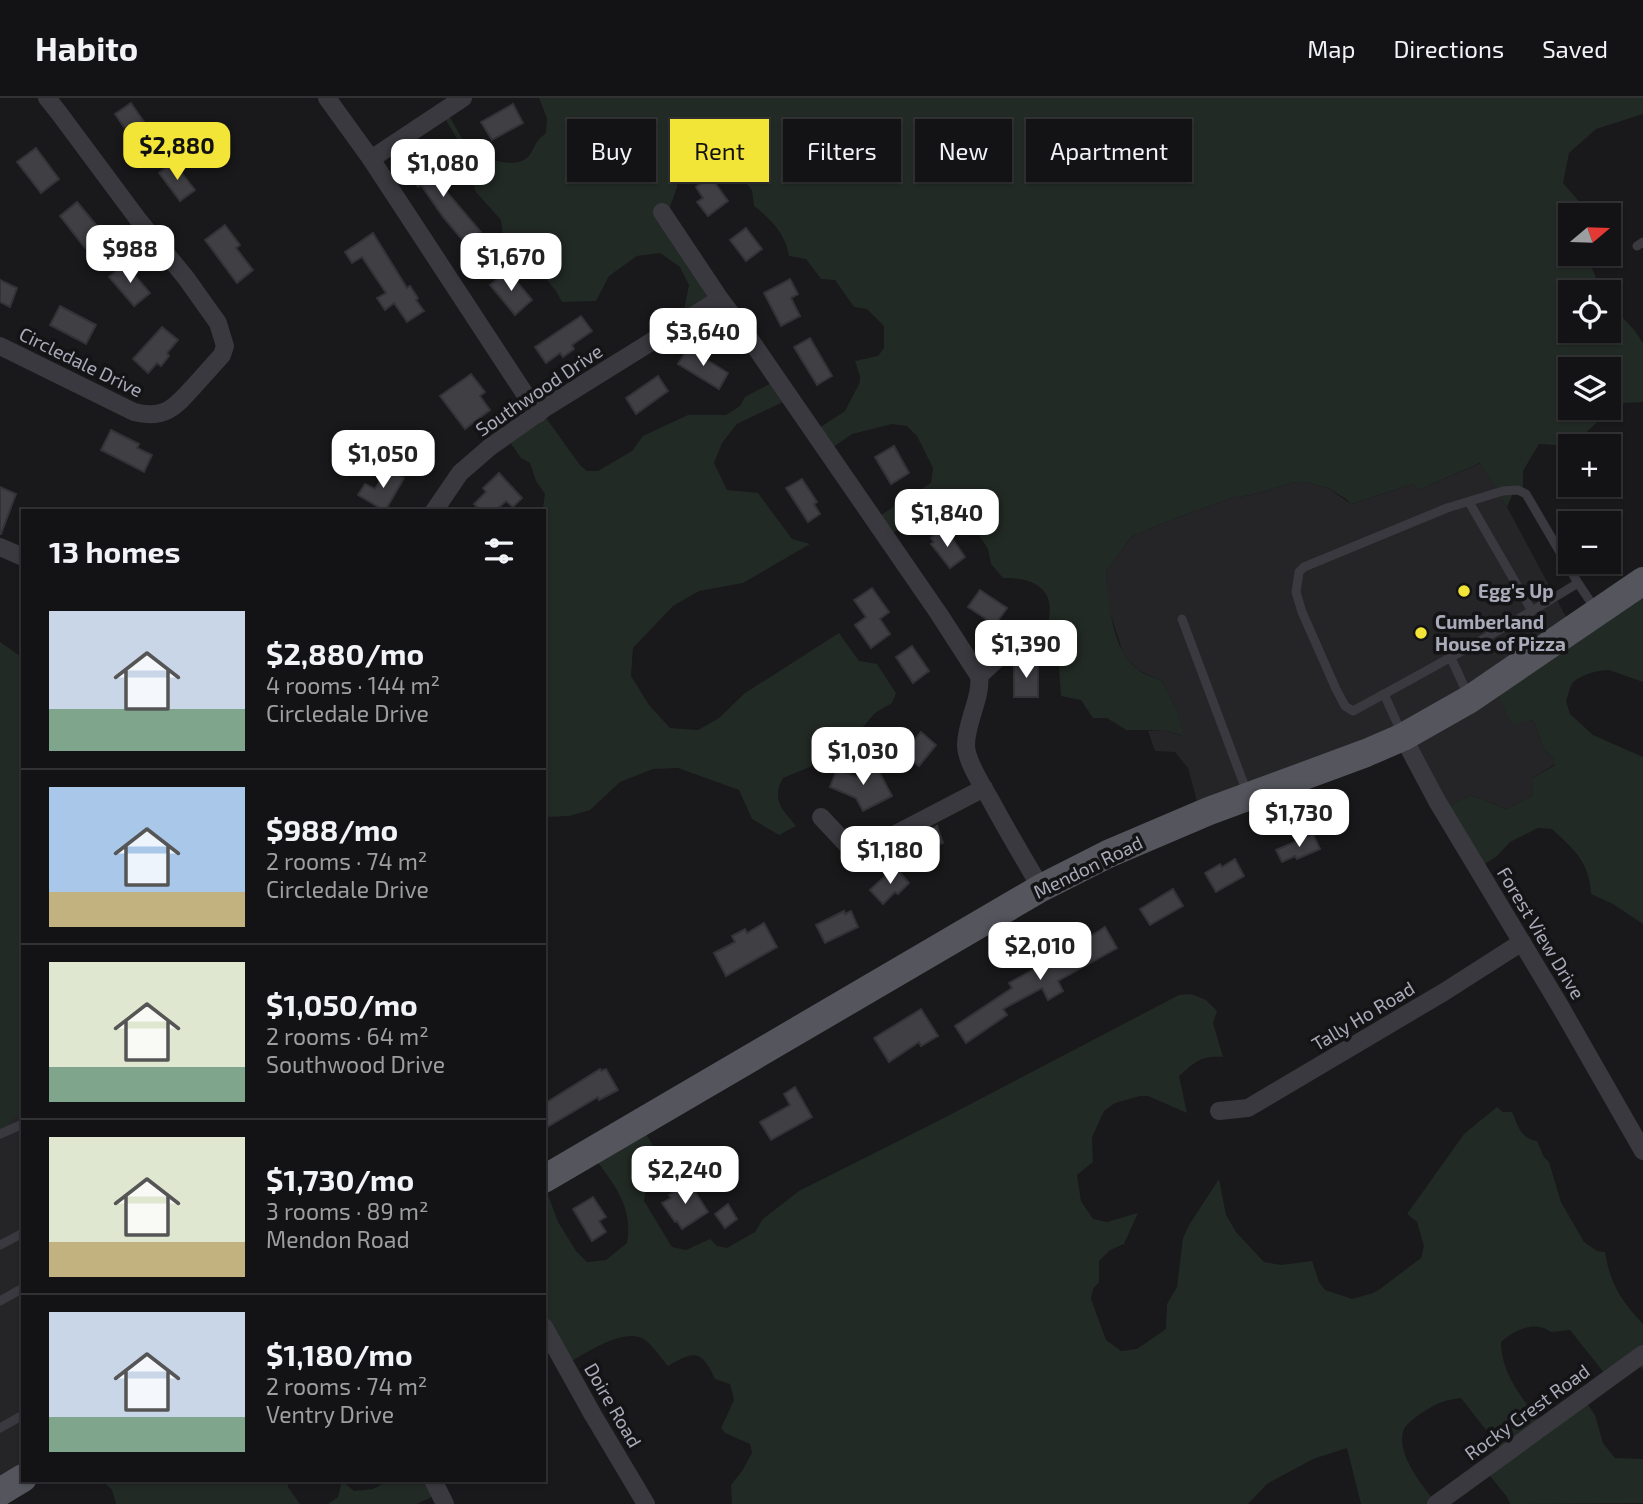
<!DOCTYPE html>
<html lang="en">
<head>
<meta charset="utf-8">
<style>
  body { margin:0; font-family:"Exo 2",sans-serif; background:#1c1b1d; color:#f1f3f6; height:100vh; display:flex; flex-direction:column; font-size:26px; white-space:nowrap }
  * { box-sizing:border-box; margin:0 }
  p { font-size:23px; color:#9d9ea0 }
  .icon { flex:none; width:38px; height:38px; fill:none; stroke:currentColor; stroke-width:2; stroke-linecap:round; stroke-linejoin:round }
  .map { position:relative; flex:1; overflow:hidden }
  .details { position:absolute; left:21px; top:411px; width:525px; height:973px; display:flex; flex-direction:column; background:#131214; border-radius:0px; box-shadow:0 2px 5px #0004,0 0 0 2px #323234 }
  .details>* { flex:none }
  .top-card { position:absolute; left:567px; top:21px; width:665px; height:63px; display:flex; gap:14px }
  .needle { width:46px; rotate:71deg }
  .buttons { position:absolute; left:1558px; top:105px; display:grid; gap:14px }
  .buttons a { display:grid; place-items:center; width:63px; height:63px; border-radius:0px; background:#131214; box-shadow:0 2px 5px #0004,0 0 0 2px #323234; font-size:35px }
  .price { position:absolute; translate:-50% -60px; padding:0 16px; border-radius:14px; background:#fff; color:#222; font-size:23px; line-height:46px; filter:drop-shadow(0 2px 4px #0008) }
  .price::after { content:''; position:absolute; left:50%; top:42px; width:21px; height:16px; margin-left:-10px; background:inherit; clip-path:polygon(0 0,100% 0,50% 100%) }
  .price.active { background:#f2e538; color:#111 }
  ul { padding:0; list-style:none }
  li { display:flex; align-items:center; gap:21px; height:175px; padding:0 28px }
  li+li { border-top:2px solid #323234 }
  li span { display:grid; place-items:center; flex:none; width:196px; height:140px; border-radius:0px; color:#555 }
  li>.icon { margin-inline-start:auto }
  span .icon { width:84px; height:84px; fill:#fffc; stroke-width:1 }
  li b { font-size:30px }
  h2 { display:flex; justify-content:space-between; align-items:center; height:84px; padding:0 28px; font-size:30px }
  .chip { padding:0 24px; border-radius:0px; background:#131214; box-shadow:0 2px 5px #0004,0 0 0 2px #323234; font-size:24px; line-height:63px }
  .chip.active { background:#f2e538; color:#111 }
  header { display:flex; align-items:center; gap:42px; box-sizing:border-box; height:98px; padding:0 35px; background:#131214; border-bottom:2px solid #323234 }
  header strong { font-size:33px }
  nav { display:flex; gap:38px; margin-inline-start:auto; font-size:24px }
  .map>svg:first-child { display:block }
  .built { fill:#252427 }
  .green { fill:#222a25; fill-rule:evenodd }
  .building { fill:#403f44; stroke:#333236; stroke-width:2 }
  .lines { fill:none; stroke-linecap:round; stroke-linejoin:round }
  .service { stroke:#3a393f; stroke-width:9 }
  .minor { stroke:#3a393f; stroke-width:18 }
  .primary { stroke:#55555e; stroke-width:28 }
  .poi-dot { fill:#f2e538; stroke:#141315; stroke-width:2.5 }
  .labels { text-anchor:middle; stroke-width:7; stroke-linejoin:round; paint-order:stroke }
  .street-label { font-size:19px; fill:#aaabba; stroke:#141315 }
  .poi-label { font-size:19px; font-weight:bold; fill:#aaabba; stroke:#141315; text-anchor:start }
</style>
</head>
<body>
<header>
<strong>Habito</strong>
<nav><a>Map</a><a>Directions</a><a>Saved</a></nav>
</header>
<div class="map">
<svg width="1643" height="1406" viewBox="0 0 1643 1406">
  <rect width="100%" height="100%" fill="#19181a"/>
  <g class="built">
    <polygon points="1481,365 1507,409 1572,530 1512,626 1531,622 1535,625 1543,651 1555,662 1555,666 1531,681 1533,698 1506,711 1470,697 1438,715 1395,641 1200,714 1188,670 1175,654 1155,653 1148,633 1164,632 1183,638 1177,612 1162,583 1138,572 1124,558 1108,509 1106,474 1131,439 1168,423 1231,400 1250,397 1296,384 1305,384 1328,390 1351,406 1413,386 1418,392"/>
    <polygon points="23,1015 23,1377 0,1390 0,1032 18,1016"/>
  </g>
  <g class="green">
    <path d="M539 0H1643V16L1596 31 1569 55 1563 85 1591 117H1570V156H1592L1591 168 1602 194H1570V233H1608V203L1635 233 1643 245V304L1624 305 1605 317 1571 348 1539 346 1523 373V389L1514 393 1507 409 1480 365 1418 392 1413 386 1351 406 1346 401 1328 390 1305 384H1296L1250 397 1231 400 1168 423 1131 439 1106 474C1108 503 1112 552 1137 571 1143 576 1154 579 1162 583L1177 612 1184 638 1164 632H1126L1107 620H1093L1081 602 1061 598 1058 555 1050 548 1036 544C1040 540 1045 536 1047 531 1048 528 1048 524 1049 520 1055 489 1030 479 1003 480L991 466 988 451 958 406 943 405 930 411 885 440 873 422 931 385 933 370 917 338 907 328 892 326 852 336 832 350 819 330 845 313 860 284V278L855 263 878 258 884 250V228L867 211 854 209 835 182 821 181 806 161 789 158C786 137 771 121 754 108L752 92 726 60 712 58 678 77 677 89 666 121 716 197 682 222 689 187 680 169 660 155 637 158 609 178 596 203 562 204 556 193 521 151 509 150 496 155 503 138 501 122 475 93 472 78 464 67 463 51 440 12 445 11 463 42 469 43 483 60C498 63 523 72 532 53 537 44 537 42 546 35L547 20ZM1570 271H1608V310H1570Z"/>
    <path d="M775 283 783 304 737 326 722 345 714 365 727 392 758 395 792 441 810 446 743 485 699 493 673 508 633 550 631 578 649 607 670 630 698 632 719 620 745 595 839 535 859 563 877 566 896 595 892 605 875 615 860 632 862 653 840 672 817 666 783 680C771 702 782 711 796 728L779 737 752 721 739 692 678 670 653 671 620 684 590 712 569 718 544 719V413H539L543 409 545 396 536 383 530 365 521 360 506 338 541 313 580 367 587 373H598L632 353 643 338 688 317H726L740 308 745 299Z"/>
    <path d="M1643 483V584L1609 572C1598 572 1579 577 1572 586 1569 591 1568 598 1566 603L1570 616 1593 637 1643 659V826L1613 806 1591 796C1589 763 1575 753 1552 731L1538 730 1510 744 1496 759 1473 773 1439 714 1470 697 1506 711 1533 698 1531 681 1555 667V662L1543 651 1535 625 1532 622 1512 627 1494 588Z"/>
    <polygon points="0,544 23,560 23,1015 12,1021 9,1029 0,1032"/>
    <path d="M1191 896 1206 902 1217 913 1213 925 1223 959C1201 957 1195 964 1179 978L1187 1015 1148 998H1140L1115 1005 1104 1013 1092 1039 1093 1064 1077 1077 1081 1103 1093 1121 1107 1124 1138 1115 1124 1146 1110 1152 1099 1163V1184L1093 1191 1091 1201 1106 1242 1121 1253 1137 1251 1166 1231 1167 1206 1177 1189 1183 1140 1189 1127 1219 1081 1226 1117 1236 1134 1264 1164 1281 1167 1312 1163 1319 1184 1325 1192 1352 1201 1373 1195 1380 1191 1421 1160 1424 1148 1417 1124 1407 1116 1464 1036 1497 1009 1503 1014H1512C1519 1029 1520 1040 1537 1043L1544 1059 1549 1064 1561 1104 1584 1144 1597 1153 1605 1154C1610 1185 1621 1203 1643 1226V1272L1632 1259 1605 1276 1570 1232 1551 1234C1535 1222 1514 1232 1501 1244 1501 1275 1522 1300 1540 1323L1581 1297 1595 1317 1603 1345 1615 1360 1643 1361V1405L1510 1406 1507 1399 1482 1368 1500 1350 1461 1300C1440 1303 1438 1305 1420 1316 1415 1320 1407 1325 1404 1331 1395 1353 1420 1385 1433 1401L1428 1406H1361L1347 1350 1313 1361 1267 1386 1248 1406H732L731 1387 742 1373 752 1355 750 1346 725 1335 721 1330 734 1302 730 1286 715 1281C701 1251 694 1253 668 1268 661 1260 653 1248 645 1242 626 1227 581 1258 563 1268L544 1239V1086L558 1124 576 1153 587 1164 606 1162 627 1145C634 1107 612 1085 592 1056L637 1021 669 1074 646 1089 644 1103 672 1149 686 1152 710 1141 717 1148 727 1150 755 1134 763 1121 799 1093 938 1023 1179 897Z"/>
    <polygon points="103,1383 288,1383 288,1389 300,1406 116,1406 112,1392"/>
    <polygon points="342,1383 354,1393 373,1391 388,1383 431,1383 436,1397 417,1406 328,1406 338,1399"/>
  </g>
  <g class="building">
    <polygon points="131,5 151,34 135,45 115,16"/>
    <polygon points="513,6 523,25 492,42 481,24"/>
    <polygon points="36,50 59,81 41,95 17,64"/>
    <polygon points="427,57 449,89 445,92 481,134 466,146 443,119 421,87 418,89 410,78 413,76 409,70"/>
    <polygon points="173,64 195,92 180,103 159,75"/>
    <polygon points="710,78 728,103 708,118 697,104 703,100 696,89"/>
    <polygon points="77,104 103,135 85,150 60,118"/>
    <polygon points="225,127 240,147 236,150 253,172 237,185 205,142"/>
    <polygon points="746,130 762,151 746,163 730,142"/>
    <polygon points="373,135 407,190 410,188 418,200 416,202 424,213 407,224 394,205 385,212 377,200 386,195 362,159 352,165 345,154"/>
    <polygon points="125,166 150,195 134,208 109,179"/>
    <polygon points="508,173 532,202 515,217 490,187"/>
    <polygon points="790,181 798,196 791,200 800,218 781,228 764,195"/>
    <polygon points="0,182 17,190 10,209 0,204"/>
    <polygon points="60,208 96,227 86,246 50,227"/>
    <polygon points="581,218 592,233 572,247 574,251 563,259 560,255 546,265 535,249"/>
    <polygon points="162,229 178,242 167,255 169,258 161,268 157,265 148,275 133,261"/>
    <polygon points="810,240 832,278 817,287 794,249"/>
    <polygon points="688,250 728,275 719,291 678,266"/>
    <polygon points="471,276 485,294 480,298 490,312 465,331 440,298"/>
    <polygon points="658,278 668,293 636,316 626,300"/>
    <polygon points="111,332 139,346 137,350 152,357 144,374 101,352"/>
    <polygon points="894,348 909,375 891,386 875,359"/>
    <polygon points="388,369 404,380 385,413 358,397 365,386 375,391"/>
    <polygon points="499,375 522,400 513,409 506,403 495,413 481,413 474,406 486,394 483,390"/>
    <polygon points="802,381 817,404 814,406 820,416 808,424 786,390"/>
    <polygon points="0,389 16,396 1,436 0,436"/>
    <polygon points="941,432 944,436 947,433 965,459 950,470 931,446 934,444 931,440"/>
    <polygon points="872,490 889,514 880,521 890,536 871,550 855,527 866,519 854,502"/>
    <polygon points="980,492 1007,510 995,527 968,509"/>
    <polygon points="912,548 929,573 913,585 896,559"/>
    <rect x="1014" y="566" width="24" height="33"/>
    <polygon points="921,634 936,647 919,668 903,656"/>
    <polygon points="876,668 892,698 863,713 856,700 830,689 837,671 856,679"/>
    <polygon points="937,728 943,745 927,751 921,736"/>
    <polygon points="1313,736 1320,751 1297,761 1295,758 1282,764 1276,752"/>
    <polygon points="1235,761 1244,778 1216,794 1205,775 1220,766 1222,769"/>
    <polygon points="895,769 909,785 898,796 895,794 883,806 870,792"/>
    <polygon points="1173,791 1183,808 1150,827 1140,811"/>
    <polygon points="844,813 845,816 851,813 858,829 825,845 816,827"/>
    <polygon points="764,825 777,849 726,878 714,855 735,844 732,838 745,831 747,835"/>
    <polygon points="1105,829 1117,850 1058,883 1063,893 1048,902 1042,890 1003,911 1007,917 966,945 955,928 1012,890 1009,885 1063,855 1062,854 1079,844 1078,841 1089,835 1091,838"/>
    <polygon points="921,911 938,938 921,948 919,944 889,964 874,940"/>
    <polygon points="600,971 601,973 606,971 618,992 599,1002 598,999 544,1031 544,1006"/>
    <polygon points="795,989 812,1019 771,1042 760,1024 790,1007 784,996"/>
    <polygon points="690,1086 708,1114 682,1131 677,1123 675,1124 662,1105 671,1100 669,1097 680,1090 681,1092"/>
    <polygon points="593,1099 606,1119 599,1123 606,1134 592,1143 573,1111"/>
    <polygon points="728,1106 737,1121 725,1130 715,1116"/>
  </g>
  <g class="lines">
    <g class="service">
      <polyline points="1637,148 1643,144"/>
      <polyline points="1469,404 1532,513"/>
      <path d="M1578 485C1504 531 1429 572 1353 613L1345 608 1336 591 1302 514 1296 494 1299 474 1304 469 1447 410 1503 393 1518 392 1526 396 1578 485 1596 512"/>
      <polyline points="1182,521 1248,697"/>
      <polyline points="1451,560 1468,597"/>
      <polyline points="1384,596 1402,636"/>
      <polyline points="0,1036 23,1026"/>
      <polyline points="0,1147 23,1135"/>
      <polyline points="0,1203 23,1190"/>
      <polyline points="0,1330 23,1317"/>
    </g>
    <g class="minor">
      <polyline points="327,0 371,61 538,316"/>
      <polyline points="371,61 463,0"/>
      <path d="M662 114 720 201 747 237 939 516 979 578C982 599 966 624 966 647 966 663 982 687 990 701 1006 731 1024 761 1041 790"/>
      <path d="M0 248 134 314C166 322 176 308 196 286 204 277 213 267 222 257L225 248 218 225 186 180 140 124 59 15 47 0"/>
      <polyline points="434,413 460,375 490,349 548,308 720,201"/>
      <polyline points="0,449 23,459"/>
      <polyline points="979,578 1029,531"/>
      <polyline points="1403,639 1437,703 1560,908 1643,1053"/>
      <polyline points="821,719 850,750 856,754 867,751 984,690"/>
      <polyline points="1219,1013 1248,1010 1444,894 1522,844"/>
      <polyline points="544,1229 593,1317 646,1406"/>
      <polyline points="433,1382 445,1406"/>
      <polyline points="1436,1406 1643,1256"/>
    </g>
    <g class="primary">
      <polyline points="544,1081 1041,790 1108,756 1209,713 1366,655 1403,639 1470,601 1643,483"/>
      <polyline points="0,1394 23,1380"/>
    </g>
  </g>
  <g class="poi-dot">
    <circle cx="1464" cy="493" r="7"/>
    <circle cx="1421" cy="535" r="7"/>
  </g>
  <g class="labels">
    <g class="street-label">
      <text transform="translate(81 264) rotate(26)" y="7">Circledale Drive</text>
      <text transform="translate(539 292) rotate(-34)" y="7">Southwood Drive</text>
      <text transform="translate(1088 769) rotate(-26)" y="7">Mendon Road</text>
      <text transform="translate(1541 835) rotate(59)" y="7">Forest View Drive</text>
      <text transform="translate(1363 918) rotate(-31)" y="7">Tally Ho Road</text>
      <text transform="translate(613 1307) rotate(60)" y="7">Doire Road</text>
      <text transform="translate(1527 1314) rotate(-36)" y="7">Rocky Crest Road</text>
    </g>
    <g class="poi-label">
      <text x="1478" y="500">Egg's Up</text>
      <text x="1435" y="531">Cumberland<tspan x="1435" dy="22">House of Pizza</tspan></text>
    </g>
  </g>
</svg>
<div class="buttons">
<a><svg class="needle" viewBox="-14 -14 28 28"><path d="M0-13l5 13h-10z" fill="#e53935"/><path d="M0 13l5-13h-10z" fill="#9d9ea0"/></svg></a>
<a><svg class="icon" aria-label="locate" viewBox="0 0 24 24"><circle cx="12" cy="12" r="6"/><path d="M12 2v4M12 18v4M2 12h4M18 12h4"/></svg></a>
<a><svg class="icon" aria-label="layers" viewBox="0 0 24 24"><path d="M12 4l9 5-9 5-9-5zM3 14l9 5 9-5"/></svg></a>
<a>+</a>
<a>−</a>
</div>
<b class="price active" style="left:177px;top:84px">$2,880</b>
<b class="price" style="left:443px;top:101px">$1,080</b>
<b class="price" style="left:130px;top:187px">$988</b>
<b class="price" style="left:511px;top:195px">$1,670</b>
<b class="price" style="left:703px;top:270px">$3,640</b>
<b class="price" style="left:383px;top:392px">$1,050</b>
<b class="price" style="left:947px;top:451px">$1,840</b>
<b class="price" style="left:1026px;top:582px">$1,390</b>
<b class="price" style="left:863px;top:689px">$1,030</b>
<b class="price" style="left:1299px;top:751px">$1,730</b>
<b class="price" style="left:890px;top:788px">$1,180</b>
<b class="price" style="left:1040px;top:884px">$2,010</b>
<b class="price" style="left:685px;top:1108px">$2,240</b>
<div class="top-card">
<a class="chip">Buy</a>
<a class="chip active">Rent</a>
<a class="chip">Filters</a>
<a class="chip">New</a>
<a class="chip">Apartment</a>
</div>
<section class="details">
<h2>13 homes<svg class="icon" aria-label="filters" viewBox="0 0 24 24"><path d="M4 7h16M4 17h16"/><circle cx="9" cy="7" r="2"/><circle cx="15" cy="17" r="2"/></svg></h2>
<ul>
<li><span style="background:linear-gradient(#c9d6e8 70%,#7fa58c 0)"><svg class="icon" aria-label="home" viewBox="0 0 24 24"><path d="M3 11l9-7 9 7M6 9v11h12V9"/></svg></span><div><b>$2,880/mo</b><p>4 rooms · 144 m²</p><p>Circledale Drive</p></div></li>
<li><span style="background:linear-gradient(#a9c7e8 75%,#c2b280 0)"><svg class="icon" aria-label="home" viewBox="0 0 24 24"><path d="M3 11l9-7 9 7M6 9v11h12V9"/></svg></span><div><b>$988/mo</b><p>2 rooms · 74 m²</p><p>Circledale Drive</p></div></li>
<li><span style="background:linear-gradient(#dfe7d0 75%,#7fa58c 0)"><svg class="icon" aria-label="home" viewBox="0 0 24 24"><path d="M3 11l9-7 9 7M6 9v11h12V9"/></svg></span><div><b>$1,050/mo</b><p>2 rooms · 64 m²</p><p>Southwood Drive</p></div></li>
<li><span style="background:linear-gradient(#dfe7d0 75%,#c2b280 0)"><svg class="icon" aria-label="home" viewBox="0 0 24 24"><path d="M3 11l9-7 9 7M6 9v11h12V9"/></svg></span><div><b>$1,730/mo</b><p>3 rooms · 89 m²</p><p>Mendon Road</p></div></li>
<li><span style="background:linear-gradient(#c9d6e8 75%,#7fa58c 0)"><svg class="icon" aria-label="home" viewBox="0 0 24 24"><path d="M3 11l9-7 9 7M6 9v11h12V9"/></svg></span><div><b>$1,180/mo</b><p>2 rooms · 74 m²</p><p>Ventry Drive</p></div></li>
</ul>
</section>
</div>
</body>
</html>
